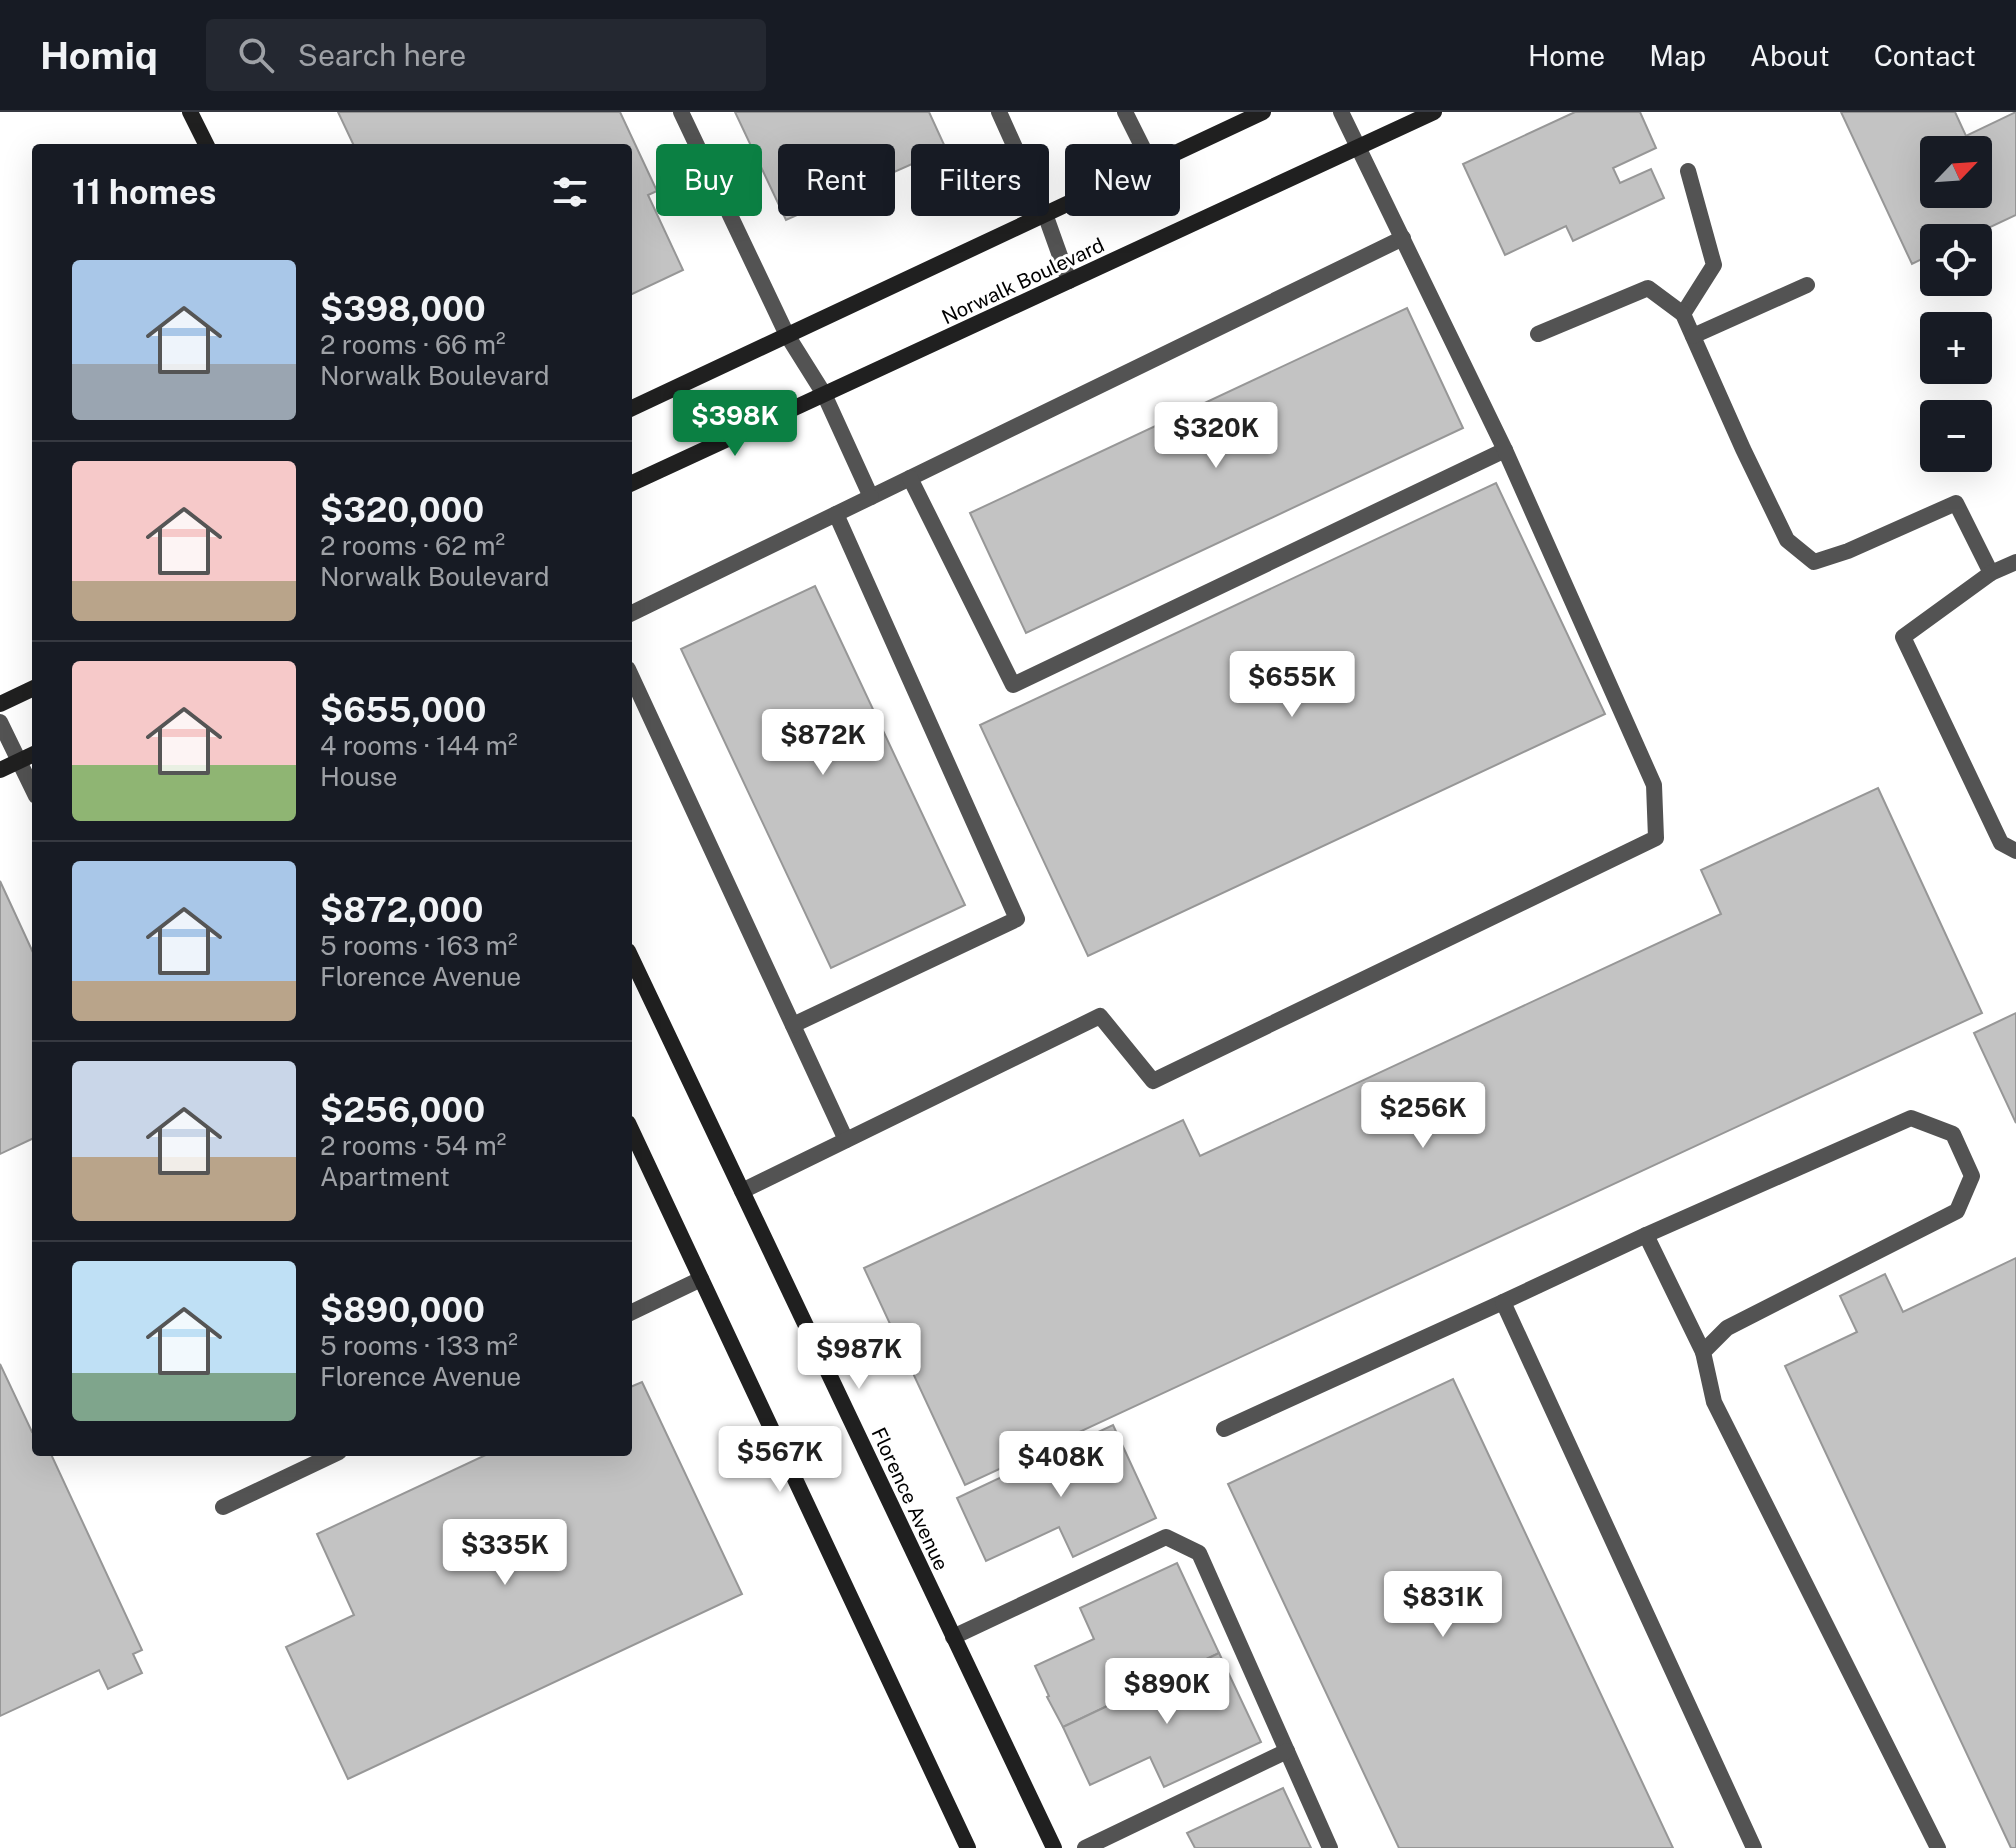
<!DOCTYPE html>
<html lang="en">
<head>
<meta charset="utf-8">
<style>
  body { margin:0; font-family:"Public Sans",sans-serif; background:#242831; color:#f1f3f6; height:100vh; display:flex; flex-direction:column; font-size:30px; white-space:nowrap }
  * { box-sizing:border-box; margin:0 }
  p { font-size:26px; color:#9ea1a6 }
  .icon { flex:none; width:44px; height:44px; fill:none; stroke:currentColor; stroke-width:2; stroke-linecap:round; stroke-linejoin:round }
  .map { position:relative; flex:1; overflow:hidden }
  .side { position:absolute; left:32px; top:32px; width:600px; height:1312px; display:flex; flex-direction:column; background:#171b24; border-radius:8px; box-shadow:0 8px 32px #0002 }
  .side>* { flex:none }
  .hud { position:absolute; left:656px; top:32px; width:760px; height:72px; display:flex; gap:16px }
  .needle { width:52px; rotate:65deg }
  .buttons { position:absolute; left:1920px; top:24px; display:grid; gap:16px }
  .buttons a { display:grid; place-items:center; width:72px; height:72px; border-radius:8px; background:#171b24; box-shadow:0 8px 32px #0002; font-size:40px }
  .price { position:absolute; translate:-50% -68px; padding:0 18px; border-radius:8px; background:#fff; color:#222; font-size:26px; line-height:52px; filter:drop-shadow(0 2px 4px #0008) }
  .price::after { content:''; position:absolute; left:50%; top:48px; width:24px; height:18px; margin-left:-12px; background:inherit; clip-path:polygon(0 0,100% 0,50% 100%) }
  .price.current { background:#0b8043; color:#fff }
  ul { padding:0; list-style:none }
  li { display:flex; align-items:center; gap:24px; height:200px; padding:0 40px }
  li+li { border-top:2px solid #363941 }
  li span { display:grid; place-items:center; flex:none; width:224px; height:160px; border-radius:8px; color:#555 }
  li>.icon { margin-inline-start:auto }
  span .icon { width:96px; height:96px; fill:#fffc; stroke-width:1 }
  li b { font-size:34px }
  h2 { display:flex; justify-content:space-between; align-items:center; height:96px; padding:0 40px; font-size:34px }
  .pill { padding:0 28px; border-radius:8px; background:#171b24; box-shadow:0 8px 32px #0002; font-size:28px; line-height:72px }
  .pill.current { background:#0b8043; color:#fff }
  header { display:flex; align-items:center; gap:48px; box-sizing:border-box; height:112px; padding:0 40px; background:#171b24; border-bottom:2px solid #363941 }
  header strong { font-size:38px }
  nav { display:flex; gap:44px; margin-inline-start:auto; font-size:28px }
  .search { width:560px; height:72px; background:#242831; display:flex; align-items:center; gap:20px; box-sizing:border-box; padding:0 28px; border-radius:8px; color:#9ea1a6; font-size:30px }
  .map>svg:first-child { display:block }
  .building { fill:#c3c3c3; stroke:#979797; stroke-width:2; fill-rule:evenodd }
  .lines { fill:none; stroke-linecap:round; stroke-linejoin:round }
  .lane { stroke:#535353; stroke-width:16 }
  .secondary { stroke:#202020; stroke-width:16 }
  .labels { text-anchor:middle; stroke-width:6; stroke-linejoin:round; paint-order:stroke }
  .street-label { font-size:20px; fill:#000; stroke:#fff }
</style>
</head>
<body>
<header>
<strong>Homiq</strong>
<div class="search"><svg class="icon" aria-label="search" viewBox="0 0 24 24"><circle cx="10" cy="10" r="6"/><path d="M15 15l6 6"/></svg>Search here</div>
<nav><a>Home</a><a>Map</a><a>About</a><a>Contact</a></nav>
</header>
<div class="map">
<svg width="2016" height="1736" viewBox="0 0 2016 1736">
  <rect width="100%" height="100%" fill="#fff"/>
  <g class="building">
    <polygon points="338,0 620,0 657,79 648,83 683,158 628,184 628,36 355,36"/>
    <polygon points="735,0 929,0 946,37 786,108"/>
    <polygon points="1575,0 1640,0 1656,36 1613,56 1620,71 1651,57 1664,86 1573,129 1566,114 1505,143 1463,52"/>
    <path d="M1841 0H1955L1966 24 2016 0V103L1967 126H1934V141L1912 152ZM1934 38H1978V82H1934Z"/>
    <polygon points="1407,196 1463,316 1026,521 970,401"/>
    <polygon points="1496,371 1605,602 1088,844 980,613"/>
    <polygon points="815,474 965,793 831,856 681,537"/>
    <polygon points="1878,676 1982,901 965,1373 864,1156 1183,1008 1200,1044 1721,802 1701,758"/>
    <polygon points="0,769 36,847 36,1025 0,1042"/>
    <polygon points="2016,901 2016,1011 1974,921"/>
    <polygon points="2016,1146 2016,1736 2011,1736 1785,1254 1857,1220 1840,1184 1885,1162 1903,1200"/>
    <polygon points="0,1252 32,1320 36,1318 36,1340 50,1340 142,1538 133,1542 142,1561 108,1577 99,1558 0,1604"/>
    <polygon points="1453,1267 1673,1736 1399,1736 1228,1372"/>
    <polygon points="642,1270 742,1482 348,1667 286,1535 354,1503 317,1422 492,1340 628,1340 628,1276"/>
    <polygon points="1113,1313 1156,1406 1073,1445 1059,1415 986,1449 957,1386"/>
    <polygon points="1177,1451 1219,1541 1063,1615 1047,1585 1049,1584 1035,1554 1094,1527 1080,1496"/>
    <polygon points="1219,1541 1261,1630 1164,1675 1150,1645 1090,1673 1063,1615"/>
    <polygon points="1283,1676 1311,1736 1195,1736 1187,1721"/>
  </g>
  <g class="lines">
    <g class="lane">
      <polyline points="681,0 787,223 824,282 871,385 1403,126"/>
      <polyline points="999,0 1045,102 1069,169"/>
      <polyline points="1125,0 1151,52"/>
      <polyline points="1683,202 1714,153 1688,59"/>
      <polyline points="1538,222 1648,176 1683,202 1743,337 1787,428 1814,450 1848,439 1956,391 1991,461"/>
      <polyline points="1693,224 1807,173"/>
      <polyline points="910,366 1013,573 1505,338"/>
      <polyline points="2016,450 1991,461 1903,525 2001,731 2016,739"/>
      <polyline points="628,503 871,385"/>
      <polyline points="628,557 846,1028"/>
      <polyline points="0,610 36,684"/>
      <polyline points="793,913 1017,807 836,402"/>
      <polyline points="742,1079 1100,904 1153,969 1656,726 1654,673 1505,338 1341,0"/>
      <polyline points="1646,1123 1703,1240"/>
      <polyline points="628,1202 701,1167"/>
      <polyline points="1224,1317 1503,1190"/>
      <polyline points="223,1395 339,1340"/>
      <polyline points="953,1525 1166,1425 1199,1441 1330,1736"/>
      <polyline points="1085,1736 1287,1639"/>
      <polyline points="1754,1736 1503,1190 1646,1123 1911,1006 1953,1022 1972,1064 1957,1099 1727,1216 1703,1240 1714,1290 1938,1736"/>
    </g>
    <g class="secondary">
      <polyline points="190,0 208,36"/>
      <polyline points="628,298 1263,0"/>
      <polyline points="628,373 1434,0"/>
      <polyline points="0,592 36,575"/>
      <polyline points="0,658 36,641"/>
      <polyline points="628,839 1054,1736"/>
      <polyline points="628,1011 968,1736"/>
    </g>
  </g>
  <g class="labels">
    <g class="street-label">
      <text transform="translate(1023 169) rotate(-25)" y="7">Norwalk Boulevard</text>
      <text transform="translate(910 1387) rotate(65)" y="7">Florence Avenue</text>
    </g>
  </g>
</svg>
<div class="buttons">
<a><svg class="needle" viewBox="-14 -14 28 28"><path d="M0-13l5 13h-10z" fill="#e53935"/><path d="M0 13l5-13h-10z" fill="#9ea1a6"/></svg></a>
<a><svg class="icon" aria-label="locate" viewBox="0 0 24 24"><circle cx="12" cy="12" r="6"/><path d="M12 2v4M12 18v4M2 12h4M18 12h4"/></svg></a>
<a>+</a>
<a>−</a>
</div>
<b class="price current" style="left:735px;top:346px">$398K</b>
<b class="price" style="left:1216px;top:358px">$320K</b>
<b class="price" style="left:1292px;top:607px">$655K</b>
<b class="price" style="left:823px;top:665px">$872K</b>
<b class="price" style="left:1423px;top:1038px">$256K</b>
<b class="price" style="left:859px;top:1279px">$987K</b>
<b class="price" style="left:780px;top:1382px">$567K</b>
<b class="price" style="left:1061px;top:1387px">$408K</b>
<b class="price" style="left:505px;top:1475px">$335K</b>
<b class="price" style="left:1443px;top:1527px">$831K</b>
<b class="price" style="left:1167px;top:1614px">$890K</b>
<div class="hud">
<a class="pill current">Buy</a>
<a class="pill">Rent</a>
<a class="pill">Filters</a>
<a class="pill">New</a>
</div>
<section class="side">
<h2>11 homes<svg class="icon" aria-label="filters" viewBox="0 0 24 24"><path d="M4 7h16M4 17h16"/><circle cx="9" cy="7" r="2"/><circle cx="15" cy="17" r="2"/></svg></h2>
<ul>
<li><span style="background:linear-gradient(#a9c7e8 65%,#9aa5b1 0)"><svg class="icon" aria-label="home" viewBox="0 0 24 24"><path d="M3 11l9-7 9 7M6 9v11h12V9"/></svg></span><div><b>$398,000</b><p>2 rooms · 66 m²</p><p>Norwalk Boulevard</p></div></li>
<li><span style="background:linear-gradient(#f6c9c9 75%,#b9a48a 0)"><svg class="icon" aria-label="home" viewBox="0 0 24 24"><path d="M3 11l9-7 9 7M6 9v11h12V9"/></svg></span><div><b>$320,000</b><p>2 rooms · 62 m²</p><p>Norwalk Boulevard</p></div></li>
<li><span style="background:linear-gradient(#f6c9c9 65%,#8fb573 0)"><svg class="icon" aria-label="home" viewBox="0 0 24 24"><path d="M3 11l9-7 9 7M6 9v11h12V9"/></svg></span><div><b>$655,000</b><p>4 rooms · 144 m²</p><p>House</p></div></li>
<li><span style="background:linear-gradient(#a9c7e8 75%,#b9a48a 0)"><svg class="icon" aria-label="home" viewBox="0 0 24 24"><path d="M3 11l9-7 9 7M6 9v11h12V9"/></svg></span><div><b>$872,000</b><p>5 rooms · 163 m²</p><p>Florence Avenue</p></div></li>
<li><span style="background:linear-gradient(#c9d6e8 60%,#b9a48a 0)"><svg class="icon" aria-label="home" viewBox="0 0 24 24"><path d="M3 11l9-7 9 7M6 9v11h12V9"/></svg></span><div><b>$256,000</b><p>2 rooms · 54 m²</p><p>Apartment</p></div></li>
<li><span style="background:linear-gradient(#bfe0f5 70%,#7fa58c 0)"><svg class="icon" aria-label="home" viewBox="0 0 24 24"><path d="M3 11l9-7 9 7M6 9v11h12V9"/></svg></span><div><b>$890,000</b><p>5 rooms · 133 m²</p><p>Florence Avenue</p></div></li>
</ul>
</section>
</div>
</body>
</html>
